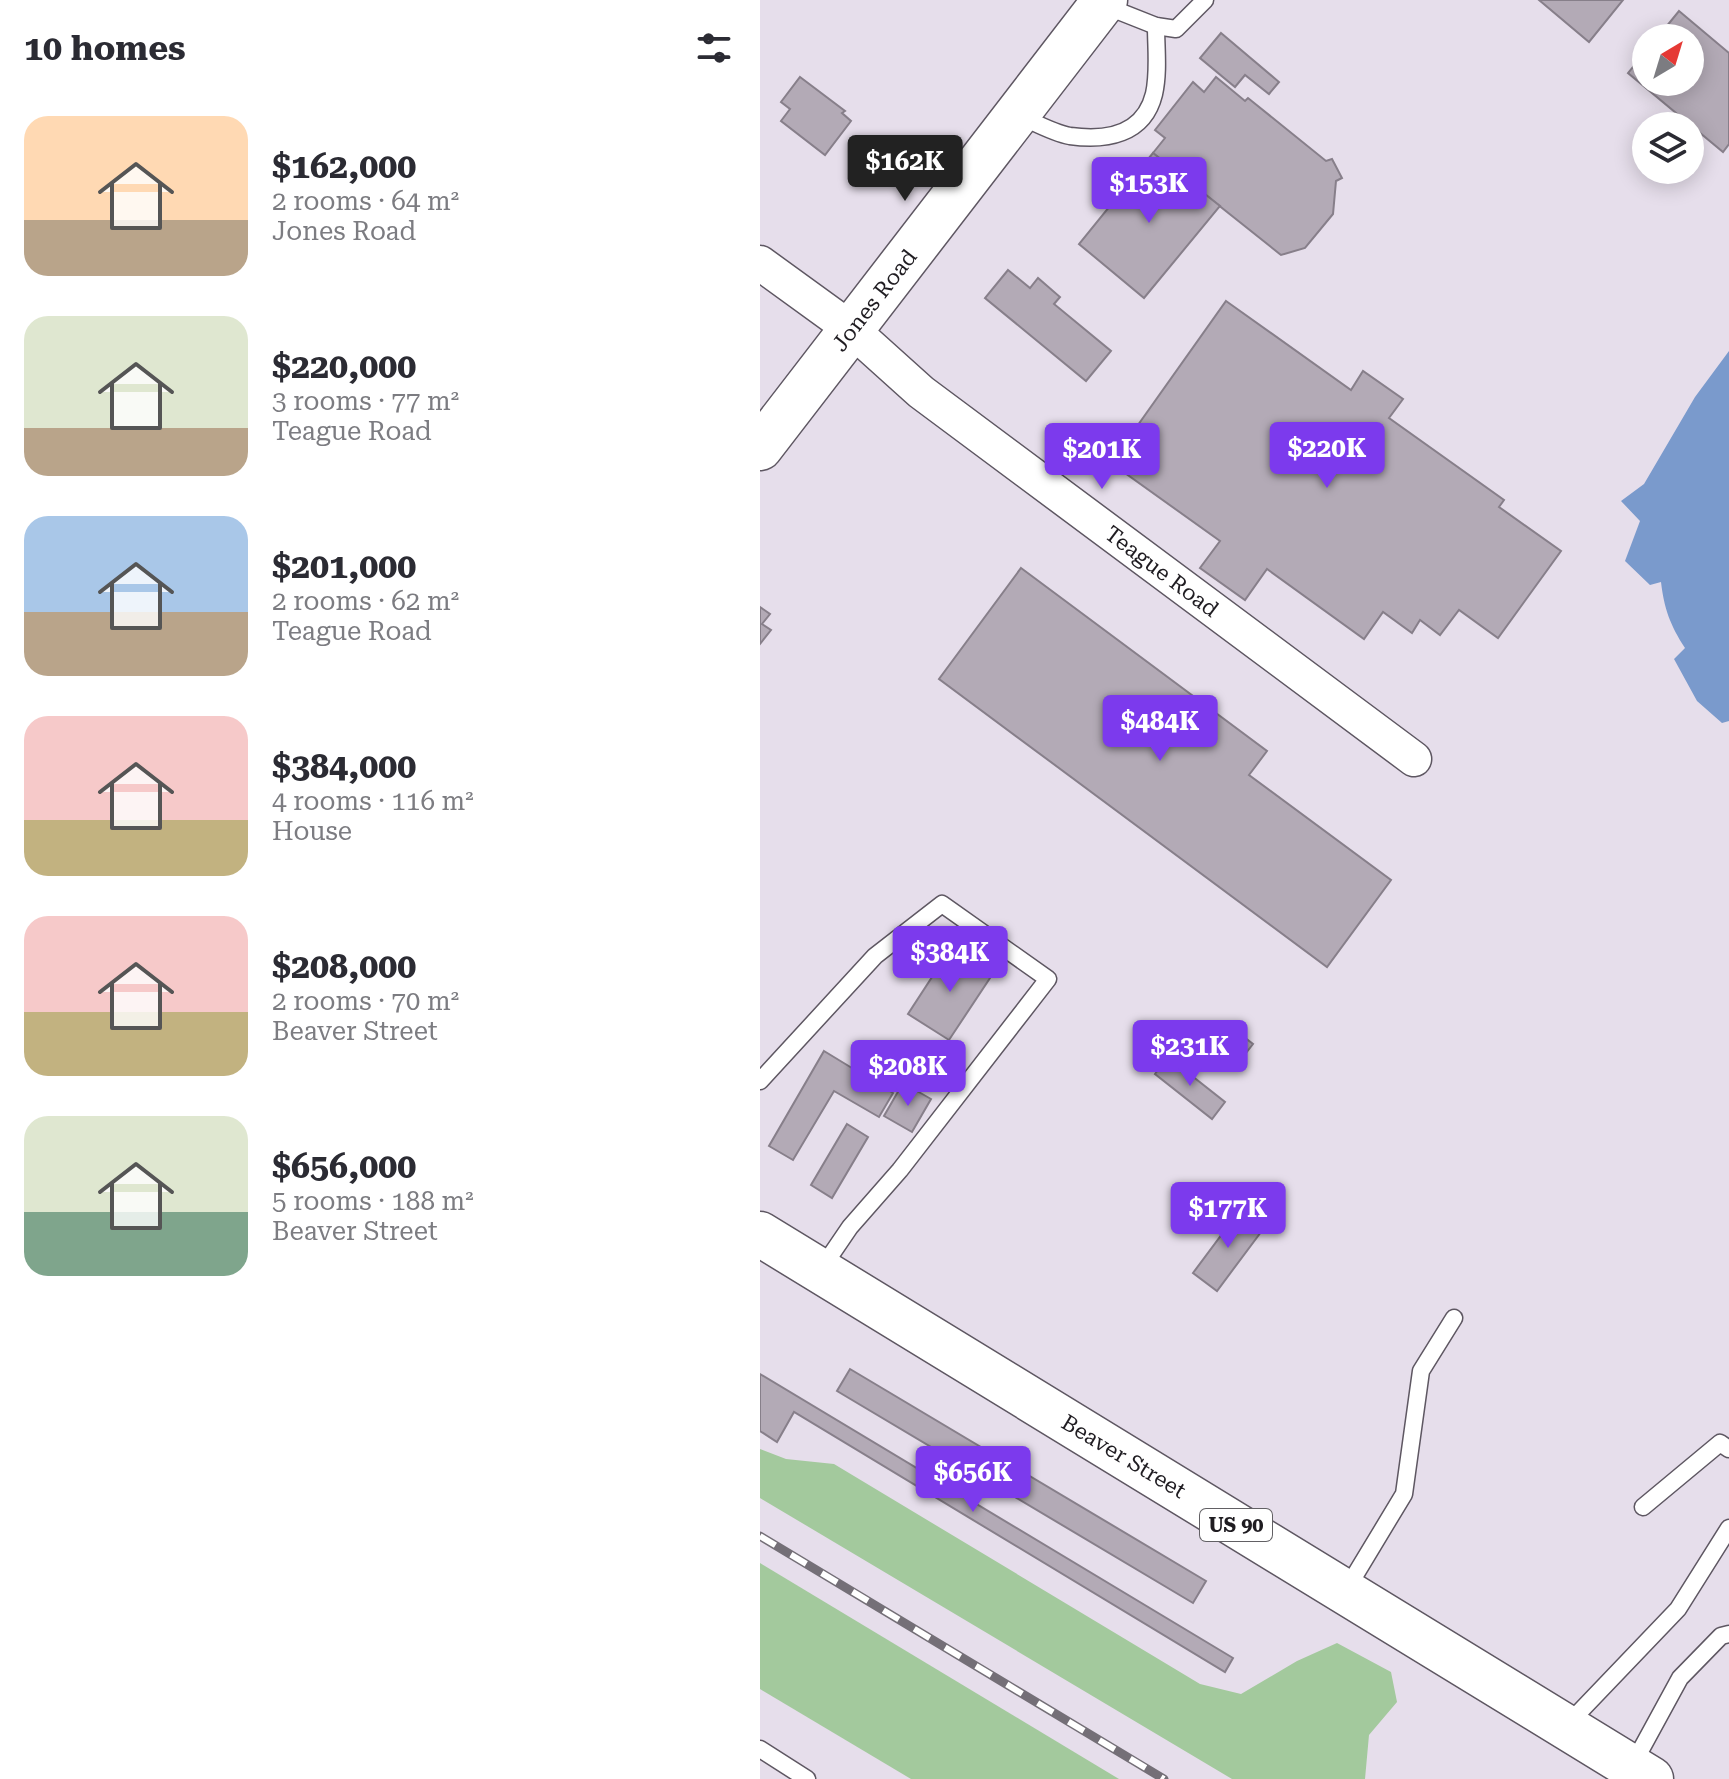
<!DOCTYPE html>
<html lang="en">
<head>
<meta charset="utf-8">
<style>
  body { margin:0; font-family:"Roboto Serif",serif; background:#f2f2f3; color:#2b2b33; height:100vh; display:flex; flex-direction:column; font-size:30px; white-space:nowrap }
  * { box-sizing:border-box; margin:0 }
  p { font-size:26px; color:#7c7c81 }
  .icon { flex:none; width:44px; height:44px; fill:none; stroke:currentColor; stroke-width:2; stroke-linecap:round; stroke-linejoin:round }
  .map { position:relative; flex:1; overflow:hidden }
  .sheet { display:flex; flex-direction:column; background:#fff; width:760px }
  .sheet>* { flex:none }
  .needle { width:52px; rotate:38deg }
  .fabs { position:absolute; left:872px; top:24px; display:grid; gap:16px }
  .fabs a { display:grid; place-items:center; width:72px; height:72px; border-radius:50%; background:#fff; box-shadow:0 4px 20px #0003; font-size:40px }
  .price { position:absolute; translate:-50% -68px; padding:0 18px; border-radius:8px; background:#7c3aed; color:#fff; font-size:26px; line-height:52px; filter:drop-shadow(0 2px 4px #0008) }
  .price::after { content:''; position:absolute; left:50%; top:48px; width:24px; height:18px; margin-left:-12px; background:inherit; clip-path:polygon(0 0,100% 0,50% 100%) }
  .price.selected { background:#222; color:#fff }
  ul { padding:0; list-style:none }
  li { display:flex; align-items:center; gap:24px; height:200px; padding:0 24px }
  li span { display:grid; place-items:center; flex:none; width:224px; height:160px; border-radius:24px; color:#555 }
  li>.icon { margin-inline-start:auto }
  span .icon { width:96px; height:96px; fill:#fffc; stroke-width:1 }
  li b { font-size:34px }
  h2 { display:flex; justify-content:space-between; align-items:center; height:96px; padding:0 24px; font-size:34px }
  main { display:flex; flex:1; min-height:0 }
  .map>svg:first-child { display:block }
  .green { fill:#a3c99d }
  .water { fill:#7a9acc }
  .building { fill:#b3aab6; stroke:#877f8a; stroke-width:2 }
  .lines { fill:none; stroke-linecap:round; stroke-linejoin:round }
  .lane-casing { stroke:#5e5762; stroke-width:19 }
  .street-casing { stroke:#5e5762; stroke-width:37 }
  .secondary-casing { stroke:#5e5762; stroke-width:47 }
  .primary-casing { stroke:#5e5762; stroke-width:47 }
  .lane { stroke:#fff; stroke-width:16 }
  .street { stroke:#fff; stroke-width:34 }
  .secondary { stroke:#fff; stroke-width:44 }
  .primary { stroke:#fff; stroke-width:44 }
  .rail-casing { stroke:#746f77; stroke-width:9 }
  .rail { stroke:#fff; stroke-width:6; stroke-dasharray:18; stroke-linecap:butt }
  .labels { text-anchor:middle; stroke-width:6; stroke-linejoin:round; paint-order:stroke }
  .shield { fill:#fff; stroke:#626064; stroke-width:2 }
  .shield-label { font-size:20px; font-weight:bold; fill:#1f1c21 }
  .street-label { font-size:22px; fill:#1f1c21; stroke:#fff }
</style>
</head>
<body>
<main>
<section class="sheet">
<h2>10 homes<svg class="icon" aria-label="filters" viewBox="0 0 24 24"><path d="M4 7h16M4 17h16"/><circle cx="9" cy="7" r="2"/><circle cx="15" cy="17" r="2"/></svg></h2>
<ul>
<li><span style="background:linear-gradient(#ffd9b3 65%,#b9a48a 0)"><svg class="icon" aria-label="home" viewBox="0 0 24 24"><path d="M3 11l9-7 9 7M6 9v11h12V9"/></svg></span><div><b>$162,000</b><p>2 rooms · 64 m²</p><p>Jones Road</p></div></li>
<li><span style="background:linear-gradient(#dfe7d0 70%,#b9a48a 0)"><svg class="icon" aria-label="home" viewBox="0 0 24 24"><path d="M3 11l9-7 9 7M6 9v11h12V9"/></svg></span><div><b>$220,000</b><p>3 rooms · 77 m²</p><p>Teague Road</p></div></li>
<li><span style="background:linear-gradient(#a9c7e8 60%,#b9a48a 0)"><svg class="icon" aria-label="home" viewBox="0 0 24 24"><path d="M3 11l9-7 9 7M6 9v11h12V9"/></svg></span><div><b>$201,000</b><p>2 rooms · 62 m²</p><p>Teague Road</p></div></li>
<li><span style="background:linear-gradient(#f6c9c9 65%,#c2b280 0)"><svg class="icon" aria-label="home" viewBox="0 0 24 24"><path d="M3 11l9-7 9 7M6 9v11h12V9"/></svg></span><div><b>$384,000</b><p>4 rooms · 116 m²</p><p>House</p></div></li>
<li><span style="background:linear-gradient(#f6c9c9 60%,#c2b280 0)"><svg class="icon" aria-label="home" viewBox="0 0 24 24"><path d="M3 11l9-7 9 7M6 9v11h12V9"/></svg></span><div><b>$208,000</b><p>2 rooms · 70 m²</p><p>Beaver Street</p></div></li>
<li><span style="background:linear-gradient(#dfe7d0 60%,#7fa58c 0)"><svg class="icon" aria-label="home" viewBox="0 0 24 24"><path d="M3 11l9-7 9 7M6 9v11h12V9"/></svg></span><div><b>$656,000</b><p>5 rooms · 188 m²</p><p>Beaver Street</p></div></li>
</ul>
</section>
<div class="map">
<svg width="969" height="1779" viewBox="0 0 969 1779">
  <rect width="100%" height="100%" fill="#e6deeb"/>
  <g class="green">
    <polygon points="0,1449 26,1459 74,1464 440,1684 481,1694 537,1661 577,1643 631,1672 637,1702 609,1735 605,1779 472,1779 0,1498"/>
    <polygon points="0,1563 359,1779 151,1779 0,1689"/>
  </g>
  <path class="water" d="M969 351V721L962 723 937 701 914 659 925 648C910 625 904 608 901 582L890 585 865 561 880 521 861 501 884 484 935 397Z"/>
  <g class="building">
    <polygon points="779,0 863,0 829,42"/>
    <polygon points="919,11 969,53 969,144 963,152 868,73 886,51 886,82 930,82 930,38 897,38"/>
    <polygon points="461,33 519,82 509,94 485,75 475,87 440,58"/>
    <polygon points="40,77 85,111 82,113 91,121 65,155 21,121 30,109 21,102"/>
    <polygon points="456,77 485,101 488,98 566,161 572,159 582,178 576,181 573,214 545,248 521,255 393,153 405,138 395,130 433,82 444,92"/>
    <polygon points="393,153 460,206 384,298 319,244"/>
    <polygon points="248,270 270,288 278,278 300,297 294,304 351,351 326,381 225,298"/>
    <polygon points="466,301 591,390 603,371 643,399 629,418 744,500 739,507 801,551 738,638 699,610 680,635 660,620 652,633 623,612 604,639 507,569 485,600 440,568 460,541 351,463"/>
    <polygon points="261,568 507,751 489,775 631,880 567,967 179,679"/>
    <polygon points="0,607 10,614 2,624 11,630 0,644"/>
    <polygon points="191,948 232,975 189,1040 148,1014"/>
    <polygon points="466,1023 493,1044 475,1067 448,1047"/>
    <polygon points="64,1051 133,1093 119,1117 74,1091 33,1160 9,1146"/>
    <polygon points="408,1057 465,1102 452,1119 395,1074"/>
    <polygon points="143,1083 171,1099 152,1132 124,1116"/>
    <polygon points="87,1124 108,1137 72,1198 51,1185"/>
    <polygon points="480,1210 504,1228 457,1291 433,1273"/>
    <polygon points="90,1369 446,1581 433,1603 77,1391"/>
    <polygon points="0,1374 473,1658 465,1672 34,1412 17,1442 0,1431"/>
  </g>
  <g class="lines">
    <g class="lane-casing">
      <g id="lane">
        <polyline points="343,5 396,26 416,29 445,0"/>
        <path d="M258 115C274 122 293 133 310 136 346 141 384 135 394 94 399 72 396 48 396 26"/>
        <polyline points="0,1081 115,956 182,904 288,979 140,1170 90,1227 60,1271"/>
        <polyline points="883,1507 960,1443 969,1449"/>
        <polyline points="586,1590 644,1494 661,1371 694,1318"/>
        <polyline points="807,1725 918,1609 969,1528"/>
        <polyline points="0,1749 47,1779"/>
        <polyline points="872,1766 920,1678 961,1636 969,1634"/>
      </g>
    </g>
    <g class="street-casing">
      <polyline id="street" points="0,263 91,329 161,392 654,759"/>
    </g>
    <g class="secondary-casing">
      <polyline id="secondary" points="0,448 345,0"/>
    </g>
    <g class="primary-casing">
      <polyline id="primary" points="0,1234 891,1779"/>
    </g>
    <use href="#lane" class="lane"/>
    <use href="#street" class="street"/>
    <use href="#secondary" class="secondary"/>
    <use href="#primary" class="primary"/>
    <g class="rail-casing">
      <polyline id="rail" points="0,1536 404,1779"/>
    </g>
    <use href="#rail" class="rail"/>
  </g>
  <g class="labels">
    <rect class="shield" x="440" y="1509" width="72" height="32" rx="6"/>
    <g class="shield-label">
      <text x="476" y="1532">US 90</text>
    </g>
    <g class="street-label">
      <text transform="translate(114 300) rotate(-52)" y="8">Jones Road</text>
      <text transform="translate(402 571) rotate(37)" y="8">Teague Road</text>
      <text transform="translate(364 1456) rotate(31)" y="8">Beaver Street</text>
    </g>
  </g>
</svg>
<div class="fabs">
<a><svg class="needle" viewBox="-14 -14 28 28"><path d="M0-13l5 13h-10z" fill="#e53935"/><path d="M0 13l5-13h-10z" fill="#7c7c81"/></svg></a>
<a><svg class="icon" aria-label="layers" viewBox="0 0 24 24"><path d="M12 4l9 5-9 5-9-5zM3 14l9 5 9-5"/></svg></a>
</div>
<b class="price selected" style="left:145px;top:203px">$162K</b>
<b class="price" style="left:389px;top:225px">$153K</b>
<b class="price" style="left:567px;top:490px">$220K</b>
<b class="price" style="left:342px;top:491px">$201K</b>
<b class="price" style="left:400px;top:763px">$484K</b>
<b class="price" style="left:190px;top:994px">$384K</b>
<b class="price" style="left:430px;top:1088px">$231K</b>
<b class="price" style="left:148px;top:1108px">$208K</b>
<b class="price" style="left:468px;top:1250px">$177K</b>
<b class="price" style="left:213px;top:1514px">$656K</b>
</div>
</main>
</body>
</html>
